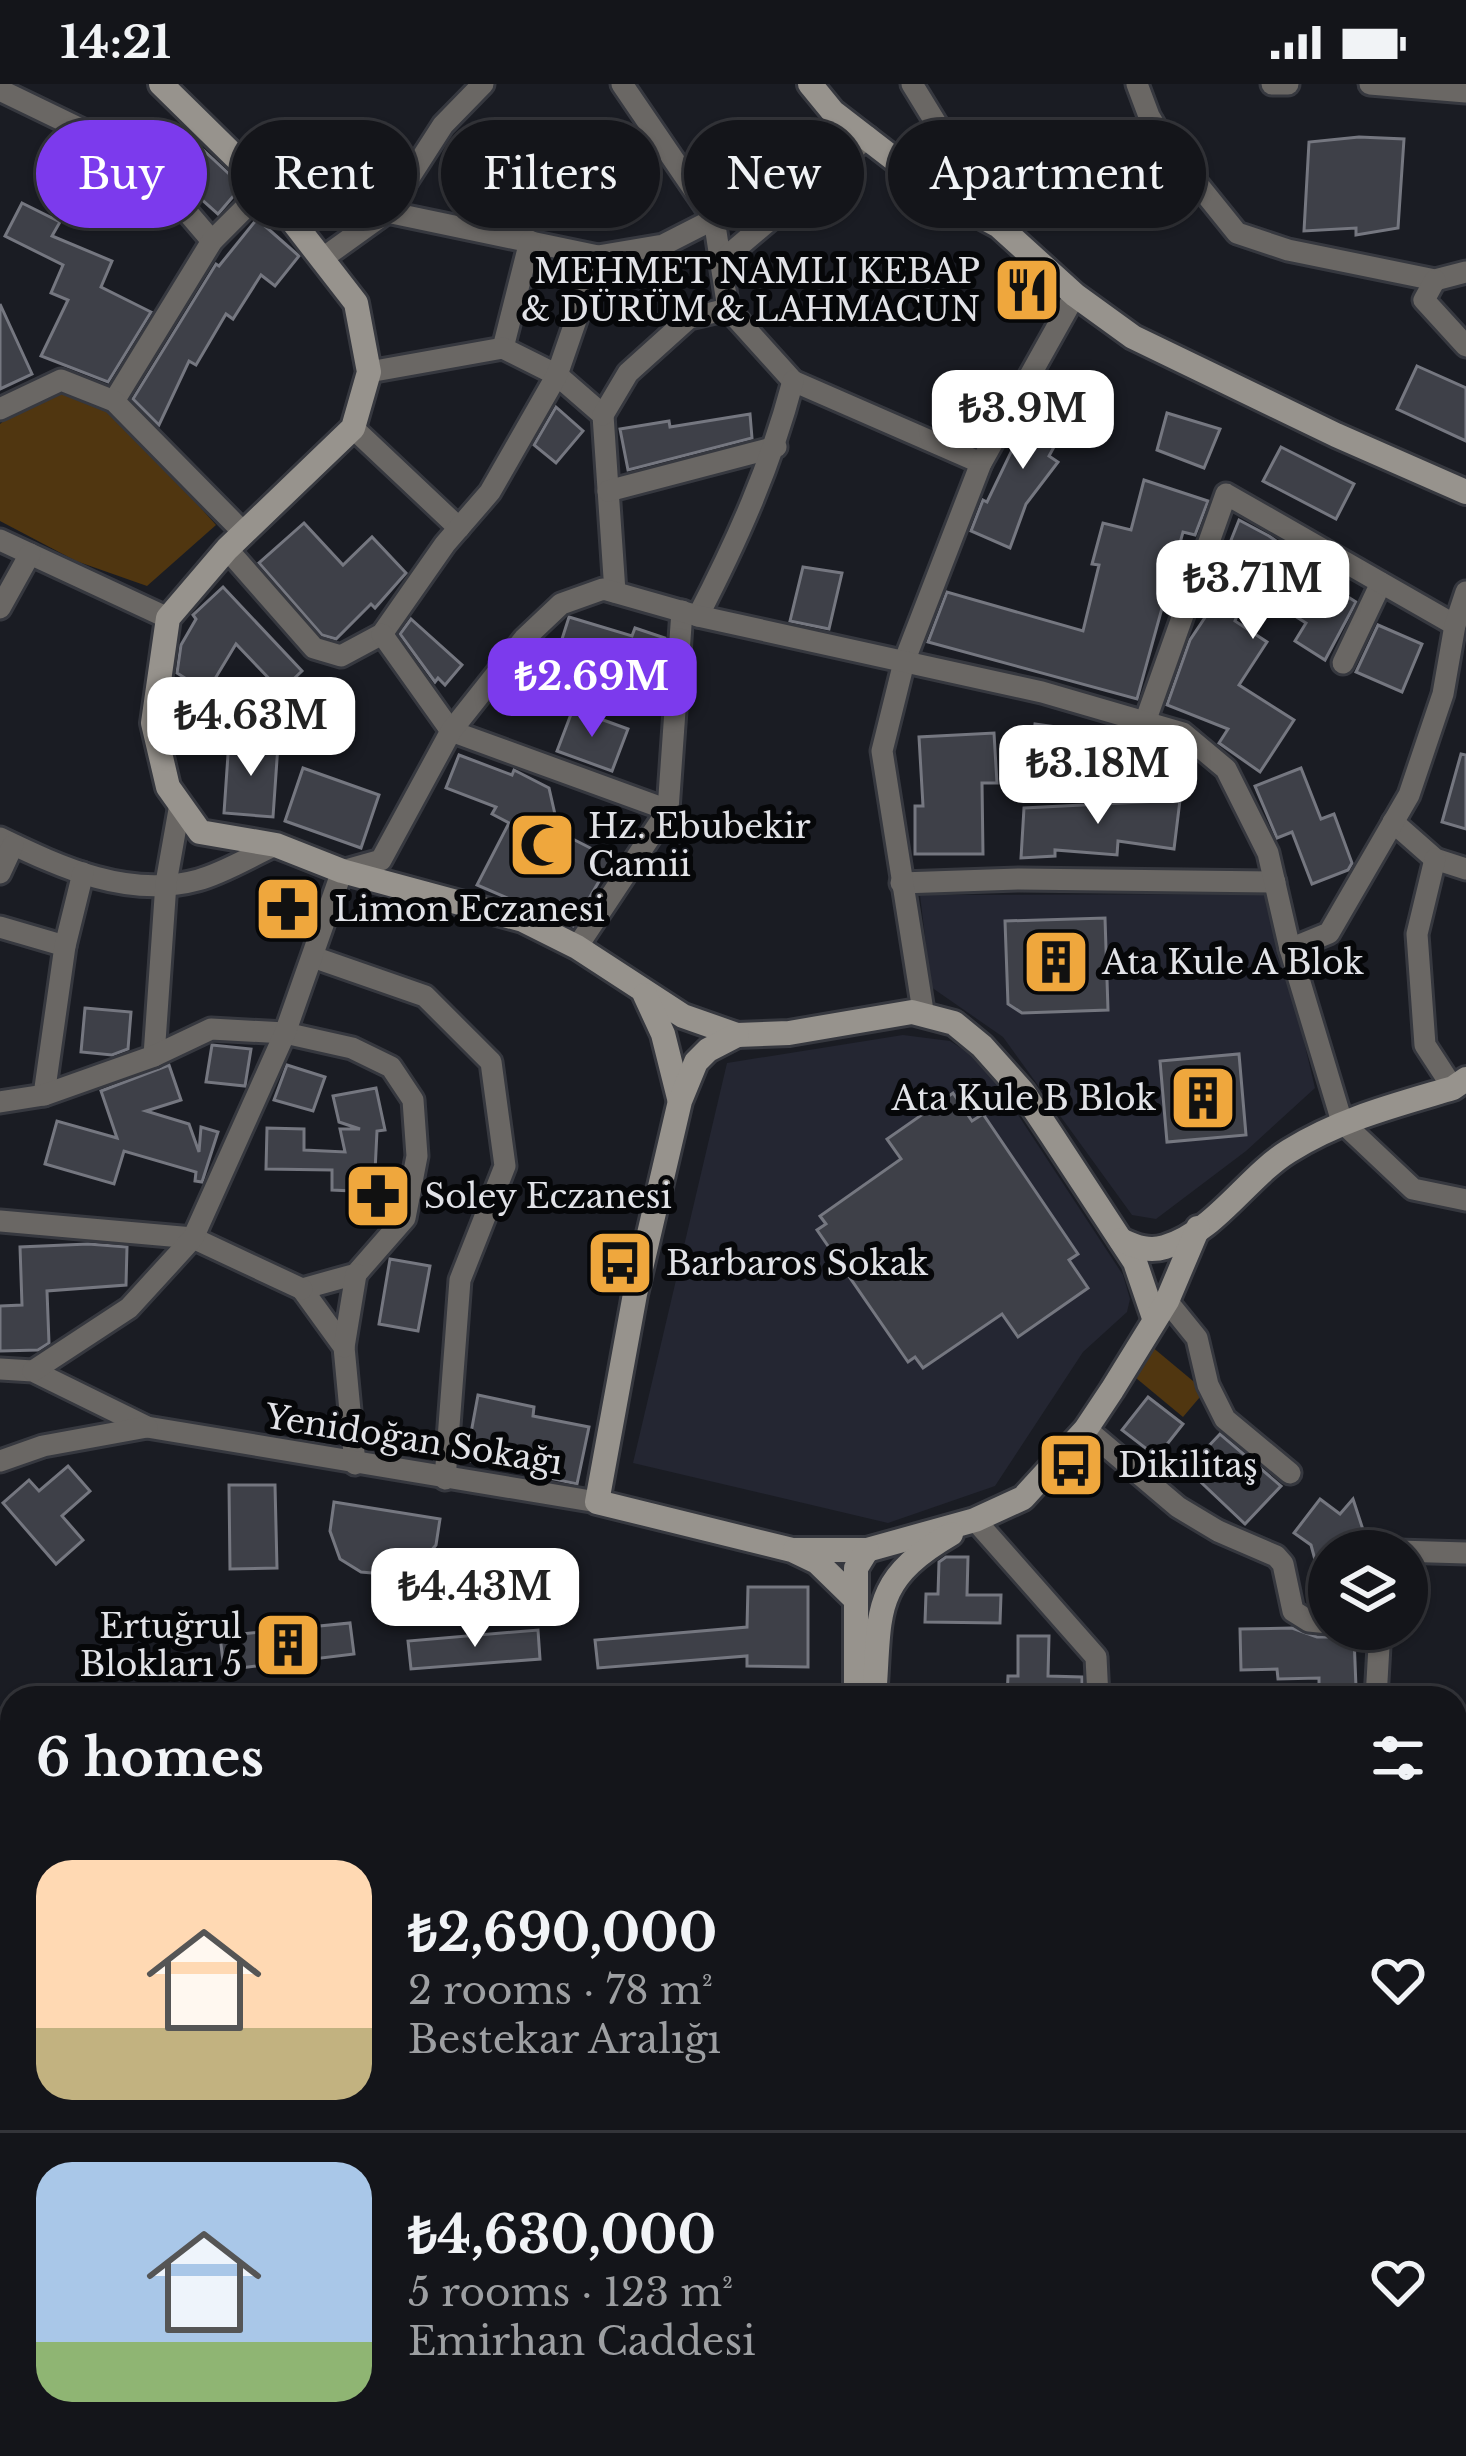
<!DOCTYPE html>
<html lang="en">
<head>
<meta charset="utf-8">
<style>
  body { margin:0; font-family:"Libre Baskerville",serif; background:#212227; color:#f1f3f6; height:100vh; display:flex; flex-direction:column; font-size:45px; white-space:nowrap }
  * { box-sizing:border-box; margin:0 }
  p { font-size:39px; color:#9d9fa2 }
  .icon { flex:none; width:66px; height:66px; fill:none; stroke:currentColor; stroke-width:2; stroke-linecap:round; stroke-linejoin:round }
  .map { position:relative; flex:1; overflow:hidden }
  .side { position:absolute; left:0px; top:1602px; width:1467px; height:771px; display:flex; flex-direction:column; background:#14151a; border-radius:36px 36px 0 0; box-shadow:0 3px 9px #0004,0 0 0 3px #333439 }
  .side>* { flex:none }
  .hud { position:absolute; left:36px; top:36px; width:1395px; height:108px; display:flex; gap:24px }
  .fabs { position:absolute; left:1308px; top:1446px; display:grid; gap:24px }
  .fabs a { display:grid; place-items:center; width:120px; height:120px; border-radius:50%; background:#14151a; box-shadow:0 3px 9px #0004,0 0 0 3px #333439; font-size:60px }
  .price { position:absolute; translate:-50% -102px; padding:0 27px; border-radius:24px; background:#fff; color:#222; font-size:39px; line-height:78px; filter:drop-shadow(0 3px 6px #0008) }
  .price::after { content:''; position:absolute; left:50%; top:72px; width:36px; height:27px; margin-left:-18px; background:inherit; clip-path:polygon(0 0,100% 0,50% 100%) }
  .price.selected { background:#7c3aed; color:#fff }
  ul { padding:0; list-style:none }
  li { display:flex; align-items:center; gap:36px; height:300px; padding:0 36px }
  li+li { border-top:3px solid #333439 }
  li span { display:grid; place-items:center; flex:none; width:336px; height:240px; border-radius:36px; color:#555 }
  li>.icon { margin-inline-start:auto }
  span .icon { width:144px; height:144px; fill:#fffc; stroke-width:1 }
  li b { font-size:51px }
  h2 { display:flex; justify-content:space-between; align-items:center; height:144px; padding:0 36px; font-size:51px }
  .chip { padding:0 42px; border-radius:54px; background:#14151a; box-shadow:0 3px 9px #0004,0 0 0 3px #333439; font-size:42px; line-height:108px }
  .chip.selected { background:#7c3aed; color:#fff }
  .status { display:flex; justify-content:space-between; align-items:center; height:84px; padding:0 60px; background:#14151a; direction:ltr }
  .status svg { height:33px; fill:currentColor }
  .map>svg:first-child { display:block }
  .built { fill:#242632 }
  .green { fill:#503610 }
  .forest { fill:#5c3e10 }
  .building { fill:#3e4048; stroke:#757780; stroke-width:3 }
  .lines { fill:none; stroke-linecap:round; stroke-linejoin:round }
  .street-casing { stroke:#36383f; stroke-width:27 }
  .secondary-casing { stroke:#36383f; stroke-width:30 }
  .primary-casing { stroke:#36383f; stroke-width:36 }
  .highway-casing { stroke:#36383f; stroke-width:42 }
  .street { stroke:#6a6764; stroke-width:21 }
  .secondary { stroke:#97938d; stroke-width:24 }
  .primary { stroke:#bab4ad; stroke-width:30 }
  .highway { stroke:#dad3ca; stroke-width:36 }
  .labels { text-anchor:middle; stroke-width:12; stroke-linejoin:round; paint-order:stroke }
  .poi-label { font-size:33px; fill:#e2e3e8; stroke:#060709; text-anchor:start }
  .street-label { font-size:33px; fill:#e2e3e8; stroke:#060709 }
</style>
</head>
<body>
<div class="status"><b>14:21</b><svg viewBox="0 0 49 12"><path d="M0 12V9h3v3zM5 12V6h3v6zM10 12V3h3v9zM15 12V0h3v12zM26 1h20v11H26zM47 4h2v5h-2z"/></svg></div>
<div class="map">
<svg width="1466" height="2372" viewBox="0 0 1466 2372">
  <rect width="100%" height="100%" fill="#1a1c23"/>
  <g class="built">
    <polygon points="1269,810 1315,1004 1246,1067 1156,1135 1132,1131 1003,953 931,903 920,811"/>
    <polygon points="903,951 950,957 984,979 1123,1191 1130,1215 1127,1228 1083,1268 995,1402 888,1439 633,1379 727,979"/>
  </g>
  <g class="green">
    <polygon points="43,305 107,319 216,441 147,502 76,477 0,437 0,340"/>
    <polygon points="1151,1262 1205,1307 1183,1333 1130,1289"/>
    <polygon points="0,2124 12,2132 12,2218 0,2207"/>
    <polygon points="164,2361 255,2361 265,2372 175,2372"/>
    <polygon points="940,2361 1042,2361 1045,2372 929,2372"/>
  </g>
  <polygon class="forest" points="0,2293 12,2304 12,2350 0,2369"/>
  <g class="building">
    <polygon points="184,48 242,102 218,130 160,78"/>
    <polygon points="1359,53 1404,55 1398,144 1356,151 1356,144 1304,147 1309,58"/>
    <polygon points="22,119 60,138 52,152 112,177 101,203 151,228 108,298 41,272 68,216 51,209 63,181 5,152"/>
    <polygon points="257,135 299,172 275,202 261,191 233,235 226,230 196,281 189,277 159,341 133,315 216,180 219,182"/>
    <polygon points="0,220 32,290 0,305"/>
    <polygon points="1417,282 1466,304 1466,357 1397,325"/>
    <polygon points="1039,310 1073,328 1049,372 1058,378 1026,420 1010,464 971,447 983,416 987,418"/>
    <polygon points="556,323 583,347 556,379 534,361"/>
    <polygon points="1167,329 1220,345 1204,384 1157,366"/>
    <polygon points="750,330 752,354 628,386 620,345 669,337 670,343"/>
    <polygon points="1281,363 1354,400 1336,435 1263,397"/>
    <polygon points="1144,396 1208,417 1195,451 1183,448 1137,615 928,558 947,508 1083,547 1099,481 1092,480 1103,439 1131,446"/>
    <polygon points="1239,436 1269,452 1318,487 1315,492 1356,518 1325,576 1295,557 1306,539 1249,503 1235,537 1267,558 1239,601 1294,636 1260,688 1219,659 1228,645 1167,621 1190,556 1222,508 1212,504"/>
    <polygon points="304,439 343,481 372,453 406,489 375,524 371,520 336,555 322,551 259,479"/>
    <polygon points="803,483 842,489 829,545 790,537"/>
    <polygon points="223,503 302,587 281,607 236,560 207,608 177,589 181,561 196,535 193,531"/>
    <polygon points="569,533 632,552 635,544 665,554 658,609 555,577"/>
    <polygon points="411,535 462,581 445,601 438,594 435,598 400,550"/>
    <polygon points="1378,541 1422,560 1402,608 1356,588"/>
    <polygon points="573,625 628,645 612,687 557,667"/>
    <polygon points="1035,640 1064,644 1058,690 1029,686"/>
    <polygon points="994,649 997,699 982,699 983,770 915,770 915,722 923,722 919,653"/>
    <polygon points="229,656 278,661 273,733 224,729"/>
    <polygon points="1461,670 1466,671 1466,745 1442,738"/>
    <polygon points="459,671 512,691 514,686 549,704 559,748 612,775 573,842 477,801 509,739 492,730 496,723 446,704"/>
    <polygon points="303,684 379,711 361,764 285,737"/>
    <polygon points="1140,684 1184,689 1182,708 1138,702"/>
    <polygon points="1301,684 1321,735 1334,730 1352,779 1348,786 1312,800 1292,748 1277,754 1255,702"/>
    <polygon points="1180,716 1174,765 1118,757 1117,771 1055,766 1055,772 1021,774 1024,724"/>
    <polygon points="1105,834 1108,926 1022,929 1008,920 1005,837"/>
    <polygon points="85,924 131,928 128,965 112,971 81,968"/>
    <polygon points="212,961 251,965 245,1002 206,998"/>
    <polygon points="1239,970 1246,1051 1167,1058 1160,977"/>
    <polygon points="169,981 181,1016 146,1027 189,1040 199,1068 201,1043 218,1048 202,1098 195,1097 196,1088 124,1067 114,1100 45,1080 57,1037 117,1054 101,1007"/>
    <polygon points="287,981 325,993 313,1027 274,1016"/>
    <polygon points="376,1004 385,1046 377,1047 374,1108 332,1106 332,1086 266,1085 267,1044 304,1045 304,1066 345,1068 340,1045 360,1045 339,1038 333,1012"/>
    <polygon points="953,1009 972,1037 983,1030 1078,1170 1069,1176 1088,1204 1018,1253 1002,1230 923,1284 915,1273 908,1278 817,1146 826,1140 820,1132 901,1075 887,1055"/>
    <polygon points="88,1160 127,1163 126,1201 47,1207 49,1259 38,1266 0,1267 0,1222 22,1221 20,1163"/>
    <polygon points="390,1175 430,1182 418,1247 379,1240"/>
    <polygon points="478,1311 534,1323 533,1332 589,1343 577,1400 466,1376"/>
    <polygon points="1148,1313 1183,1340 1157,1373 1122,1346"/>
    <polygon points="1220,1350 1281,1402 1245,1440 1187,1385"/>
    <polygon points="68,1382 90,1407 62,1432 83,1456 56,1480 3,1419 29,1396 39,1407"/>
    <polygon points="229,1401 275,1401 277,1484 230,1485"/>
    <polygon points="1320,1415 1340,1430 1353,1415 1368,1461 1350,1467 1329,1467 1329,1508 1324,1509 1311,1461 1294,1449"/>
    <polygon points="334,1418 440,1435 436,1461 416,1484 395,1491 361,1488 340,1475 330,1447"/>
    <polygon points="946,1473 968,1473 967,1511 1001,1511 1000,1539 925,1538 926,1510 938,1510 939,1478"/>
    <polygon points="748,1503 808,1503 808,1583 747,1582 747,1572 598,1584 595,1556 747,1543"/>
    <polygon points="350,1539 354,1570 224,1586 220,1552"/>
    <polygon points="1292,1544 1317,1553 1354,1553 1356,1603 1319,1604 1319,1594 1278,1595 1277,1585 1241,1586 1240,1545"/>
    <polygon points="538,1546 540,1575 411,1585 408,1557"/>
    <polygon points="1018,1552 1049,1552 1048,1592 1082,1593 1082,1614 1007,1614 1008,1592 1018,1592"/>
  </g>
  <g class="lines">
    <g class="street-casing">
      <g id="street">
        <polyline points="622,0 714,135 728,225"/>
        <polyline points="912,0 999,142"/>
        <polyline points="1137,0 1149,32 1166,61 1237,149 1288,166 1435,196 1466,188"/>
        <polyline points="1272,0 1288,0"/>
        <polyline points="1370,0 1466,8"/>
        <polyline points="0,6 93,51 159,95 212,157"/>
        <polyline points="387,128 598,172 663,161 714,135"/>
        <polyline points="323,174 387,128 443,41 483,0"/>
        <polyline points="720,178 868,53"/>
        <polyline points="1435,196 1424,216 1466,262"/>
        <polyline points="503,264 530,157"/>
        <polyline points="369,288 503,264 557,291 603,331 615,508"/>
        <polyline points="114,317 212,157 266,103"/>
        <polyline points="0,325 61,296 114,317 244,449"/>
        <polyline points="603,331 628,289 689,234 728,225 793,297 981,379"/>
        <polyline points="353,344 459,444"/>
        <polyline points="608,407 776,363"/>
        <polyline points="0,456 168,534"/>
        <polyline points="227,465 314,564 341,572 382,550 445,460 490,408 557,291 598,172"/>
        <polyline points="0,524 30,470"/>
        <path d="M698 532C738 455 771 381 793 297"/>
        <polyline points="382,550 451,647 668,726"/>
        <polyline points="1343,579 1381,499"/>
        <polyline points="1145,638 1226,410 1455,541"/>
        <polyline points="1393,738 1435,775 1466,785"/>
        <path d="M0 754C62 784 129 815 198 796 224 789 251 772 276 761"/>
        <polyline points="1435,775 1417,850 1425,961 1453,1004"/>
        <polyline points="0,789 13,761"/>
        <polyline points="901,799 1019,795 1275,798"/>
        <polyline points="0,843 65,862"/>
        <polyline points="577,863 668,726 682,527"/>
        <polyline points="1290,865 1329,849 1409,711 1443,610 1455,541 1466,508"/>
        <polyline points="313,873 425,912 491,978 505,1082 460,1196 445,1395"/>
        <polyline points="923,927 882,667 904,578 981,379 1075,211"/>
        <polyline points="154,972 166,799 180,720"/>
        <polyline points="44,1011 65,862 83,789"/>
        <polyline points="0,1018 44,1011 154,972 211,945 285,949 352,964 391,983 413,1016 417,1072 405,1134 356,1190 302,1205 344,1263 355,1380"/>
        <polyline points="0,1137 193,1154 302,1205"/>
        <polyline points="1167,1217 1197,1254 1208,1301 1225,1335 1290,1389"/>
        <polyline points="344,1263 356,1190"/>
        <polyline points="0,1285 33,1287 147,1343 597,1418"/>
        <polyline points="33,1287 129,1224 193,1154 285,949 342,787 381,776 451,647 524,555 561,520 603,505 698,532 1042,608 1183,649 1226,685 1268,769 1290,865 1342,1038 1413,1105 1466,1116"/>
        <polyline points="1086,1345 1178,1423 1218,1447 1276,1472 1283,1480 1293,1527 1309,1537 1329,1539"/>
        <polyline points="0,1377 43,1362 147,1343"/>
        <polyline points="975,1436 1096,1573 1098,1614"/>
        <polyline points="1398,1467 1466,1469"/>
        <polyline points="1376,1614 1380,1545"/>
        <polyline points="1455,1907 1466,1907"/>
        <polyline points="1455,2248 1466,2249"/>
        <polyline points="1455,2339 1466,2335"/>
        <polyline points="902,2361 909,2372"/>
        <polyline points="1217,2372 1269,2361"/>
        <polyline points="1362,2372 1393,2361"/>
      </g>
    </g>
    <g class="secondary-casing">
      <g id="secondary">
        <polyline points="161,0 266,103 356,219 369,288 353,344 227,465 168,534 153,639 168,703 200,748 276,761 342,787 523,836 577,863 683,932 737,951 789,949 912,928 954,939 982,962 1023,1008 1051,1050 1135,1178 1154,1234"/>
        <polyline points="810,0 833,28 938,109 999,142 1075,211 1133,253 1336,351 1466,408"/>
        <polyline points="645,911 663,950 679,1014"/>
        <polyline points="737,951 708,966 696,978 680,1017 635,1210 597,1418 792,1466 817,1478 856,1516"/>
        <path d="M1121 1156C1136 1163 1149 1168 1165 1163 1215 1148 1247 1093 1289 1067 1340 1035 1396 1021 1453 1004L1466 995"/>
        <polyline points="795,1466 867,1466 975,1436 1023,1414 1086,1345 1112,1306 1167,1217 1198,1144"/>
        <polyline points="856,1614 856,1484 867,1466"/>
        <path d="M874 1614C881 1529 869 1498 951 1450"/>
        <polyline points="14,2372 21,2361"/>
      </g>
    </g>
    <g class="primary-casing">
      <g id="primary">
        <polyline points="1455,1668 1466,1669"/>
        <polyline points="0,1691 12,1690"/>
        <polyline points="1455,1708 1466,1708"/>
        <polyline points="0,1742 12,1741"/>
      </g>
    </g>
    <g class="highway-casing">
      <g id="highway">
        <polyline points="0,2225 12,2235"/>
        <polyline points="0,2266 12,2277"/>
        <polyline points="106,2361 119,2372"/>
        <polyline points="154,2361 164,2372"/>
      </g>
    </g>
    <use href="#street" class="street"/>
    <use href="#secondary" class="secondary"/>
    <use href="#primary" class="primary"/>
    <use href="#highway" class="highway"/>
  </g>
  <defs>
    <g id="restaurant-square" transform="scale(3.45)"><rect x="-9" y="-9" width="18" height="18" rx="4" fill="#efa73d" stroke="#060709"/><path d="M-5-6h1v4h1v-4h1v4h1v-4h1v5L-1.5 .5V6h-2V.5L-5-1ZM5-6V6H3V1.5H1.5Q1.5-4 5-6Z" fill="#111"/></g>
    <g id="mosque-square" transform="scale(3.45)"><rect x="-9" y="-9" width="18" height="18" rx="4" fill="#efa73d" stroke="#060709"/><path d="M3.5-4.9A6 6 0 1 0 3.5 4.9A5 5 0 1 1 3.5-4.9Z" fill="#111"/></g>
    <g id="pharmacy-square" transform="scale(3.45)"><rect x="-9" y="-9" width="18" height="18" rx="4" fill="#efa73d" stroke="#060709"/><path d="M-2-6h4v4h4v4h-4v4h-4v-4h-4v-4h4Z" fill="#111"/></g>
    <g id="building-square" transform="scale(3.45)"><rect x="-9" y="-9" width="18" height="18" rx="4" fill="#efa73d" stroke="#060709"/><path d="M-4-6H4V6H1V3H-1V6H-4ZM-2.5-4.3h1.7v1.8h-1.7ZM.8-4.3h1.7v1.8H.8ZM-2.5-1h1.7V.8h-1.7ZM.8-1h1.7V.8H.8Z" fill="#111"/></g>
    <g id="bus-square" transform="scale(3.45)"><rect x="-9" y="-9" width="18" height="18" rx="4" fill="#efa73d" stroke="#060709"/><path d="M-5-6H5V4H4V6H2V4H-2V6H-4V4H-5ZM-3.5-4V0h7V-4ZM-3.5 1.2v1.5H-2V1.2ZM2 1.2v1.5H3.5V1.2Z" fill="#111"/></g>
  </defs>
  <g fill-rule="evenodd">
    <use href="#restaurant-square" x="1027" y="206"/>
    <use href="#mosque-square" x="542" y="761"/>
    <use href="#pharmacy-square" x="288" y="825"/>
    <use href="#building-square" x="1056" y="878"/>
    <use href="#building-square" x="1203" y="1014"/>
    <use href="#pharmacy-square" x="378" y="1112"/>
    <use href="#bus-square" x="620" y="1179"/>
    <use href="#bus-square" x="1071" y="1381"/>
    <use href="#building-square" x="288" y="1561"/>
  </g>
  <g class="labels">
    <g class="poi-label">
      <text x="980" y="199" text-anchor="end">MEHMET NAMLI KEBAP<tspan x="980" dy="38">&amp; DÜRÜM &amp; LAHMACUN</tspan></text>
      <text x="588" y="754">Hz. Ebubekir<tspan x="588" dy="38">Camii</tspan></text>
      <text x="334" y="837">Limon Eczanesi</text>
      <text x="1102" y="890">Ata Kule A Blok</text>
      <text x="1156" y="1026" text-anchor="end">Ata Kule B Blok</text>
      <text x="424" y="1124">Soley Eczanesi</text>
      <text x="666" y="1191">Barbaros Sokak</text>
      <text x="1118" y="1393">Dikilitaş</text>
      <text x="242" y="1554" text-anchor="end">Ertuğrul<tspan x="242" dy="38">Blokları 5</tspan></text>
    </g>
    <g class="street-label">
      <text transform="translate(414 1355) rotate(9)" y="12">Yenidoğan Sokağı</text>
    </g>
  </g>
</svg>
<div class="fabs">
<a><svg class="icon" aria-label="layers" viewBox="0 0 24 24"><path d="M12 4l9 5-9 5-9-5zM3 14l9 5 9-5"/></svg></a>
</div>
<b class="price" style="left:1023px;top:388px">₺3.9M</b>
<b class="price" style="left:1253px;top:558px">₺3.71M</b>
<b class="price selected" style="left:592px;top:656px">₺2.69M</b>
<b class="price" style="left:251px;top:695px">₺4.63M</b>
<b class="price" style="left:1098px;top:743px">₺3.18M</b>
<b class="price" style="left:475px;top:1566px">₺4.43M</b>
<div class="hud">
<a class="chip selected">Buy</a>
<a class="chip">Rent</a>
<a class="chip">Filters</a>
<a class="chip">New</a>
<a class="chip">Apartment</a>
</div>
<section class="side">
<h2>6 homes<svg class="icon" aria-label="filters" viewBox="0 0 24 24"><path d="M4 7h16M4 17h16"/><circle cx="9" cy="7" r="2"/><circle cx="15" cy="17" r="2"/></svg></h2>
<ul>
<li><span style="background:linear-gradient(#ffd9b3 70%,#c2b280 0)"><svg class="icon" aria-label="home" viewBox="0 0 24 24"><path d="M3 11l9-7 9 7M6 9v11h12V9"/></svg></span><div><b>₺2,690,000</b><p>2 rooms · 78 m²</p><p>Bestekar Aralığı</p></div><svg class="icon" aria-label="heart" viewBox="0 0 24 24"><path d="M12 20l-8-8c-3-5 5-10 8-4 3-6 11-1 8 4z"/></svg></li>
<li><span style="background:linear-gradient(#a9c7e8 75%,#8fb573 0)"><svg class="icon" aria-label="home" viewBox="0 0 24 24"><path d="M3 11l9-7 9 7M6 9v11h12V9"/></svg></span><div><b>₺4,630,000</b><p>5 rooms · 123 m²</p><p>Emirhan Caddesi</p></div><svg class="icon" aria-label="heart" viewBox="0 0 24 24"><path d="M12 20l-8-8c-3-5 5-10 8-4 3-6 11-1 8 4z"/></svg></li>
</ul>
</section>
</div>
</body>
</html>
